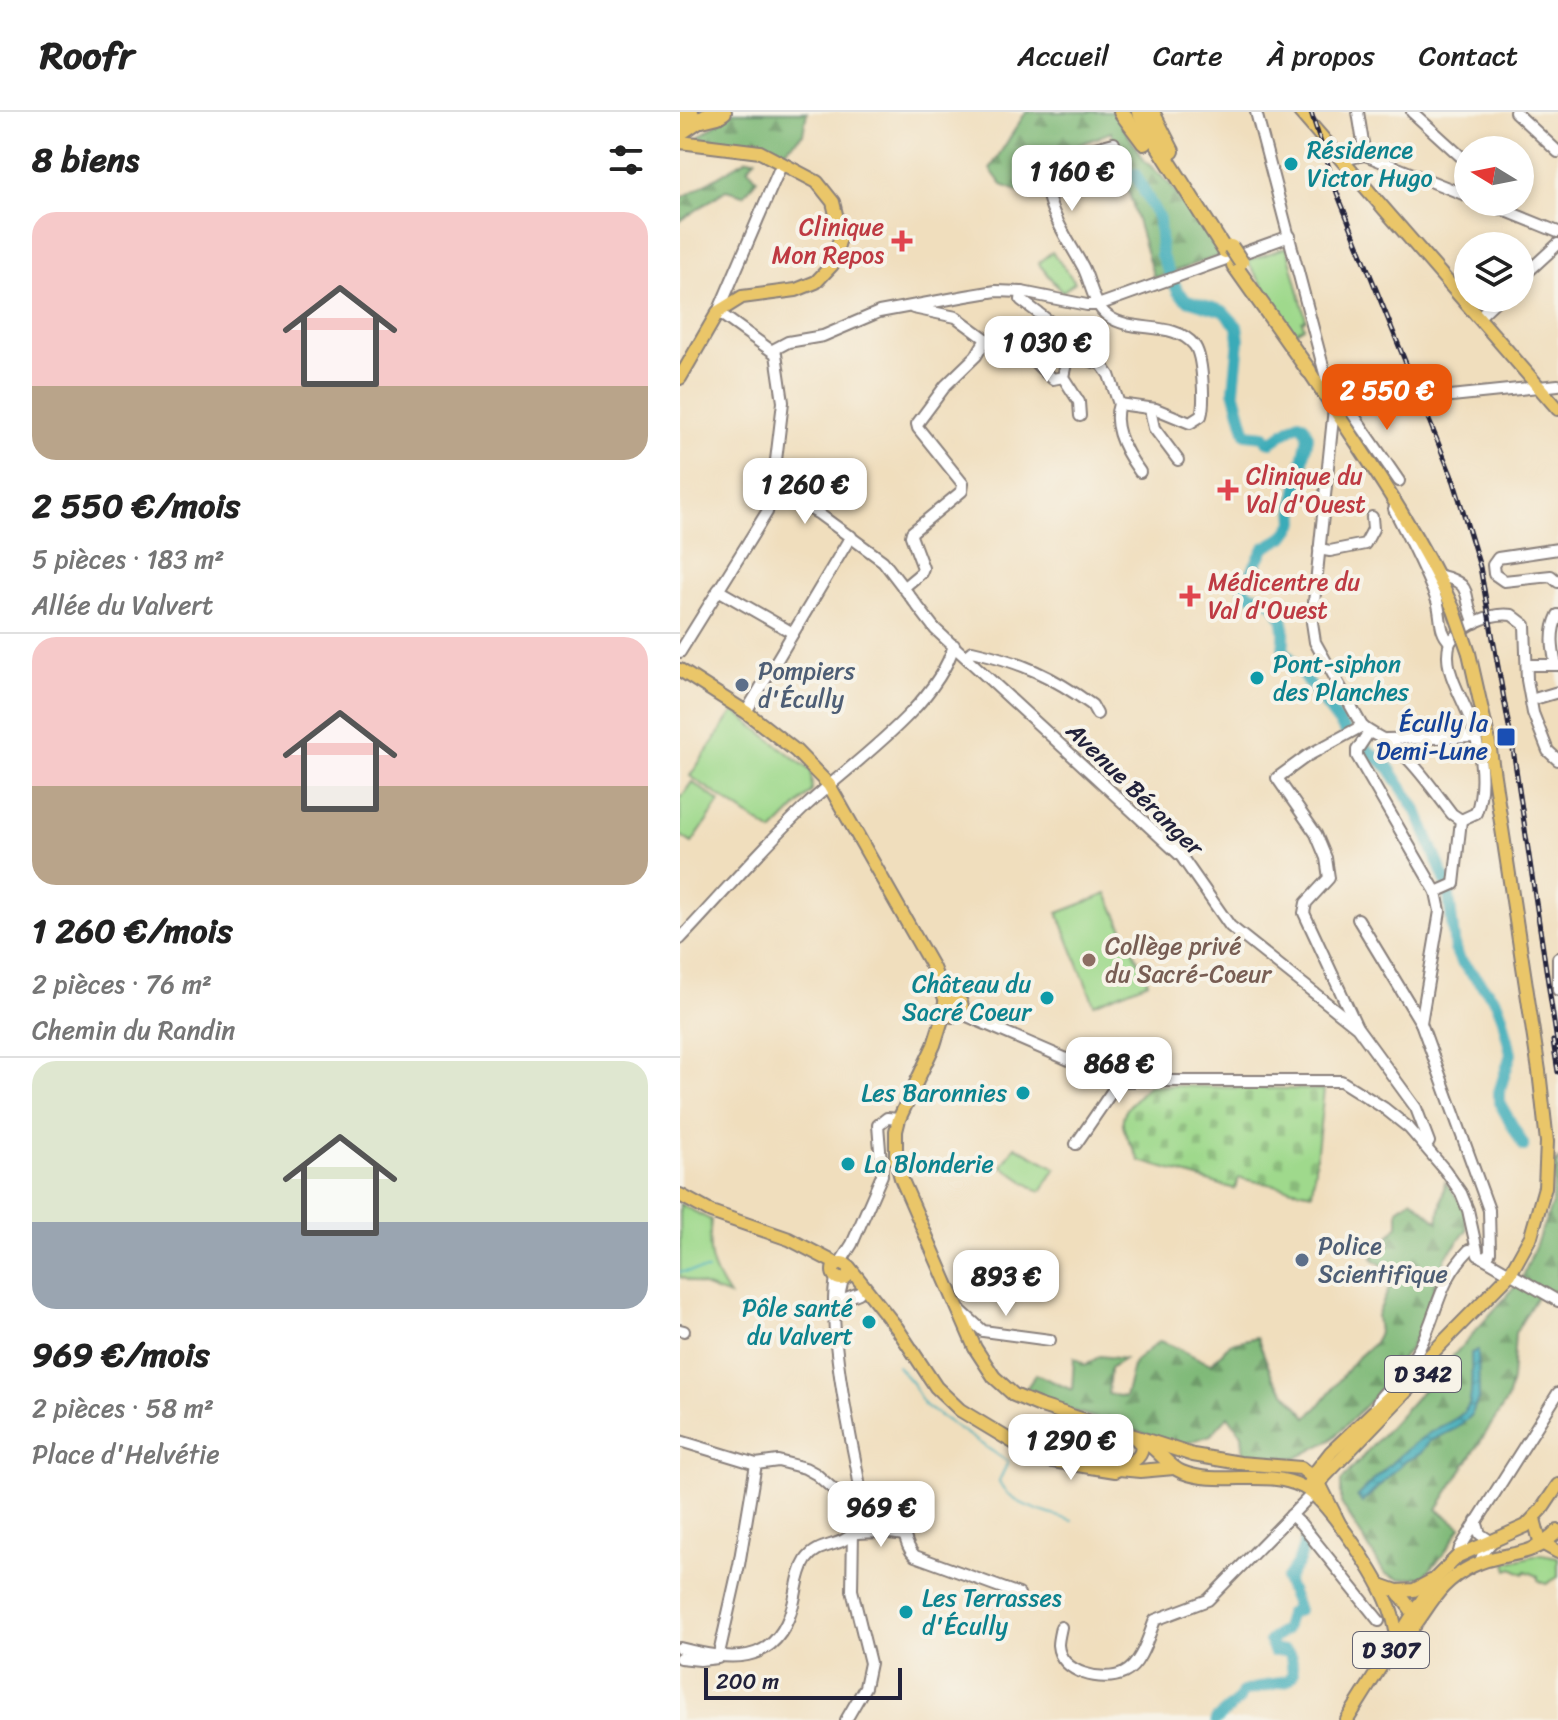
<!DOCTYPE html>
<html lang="fr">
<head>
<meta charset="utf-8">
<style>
  body { margin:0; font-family:Sriracha,sans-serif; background:#f6f6f6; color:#222; height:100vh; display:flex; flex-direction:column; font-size:30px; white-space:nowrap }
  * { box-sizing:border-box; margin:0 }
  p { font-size:26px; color:#767676 }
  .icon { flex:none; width:44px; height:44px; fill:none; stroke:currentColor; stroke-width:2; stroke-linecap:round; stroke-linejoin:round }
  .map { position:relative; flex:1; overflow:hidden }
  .drawer { display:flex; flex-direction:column; background:#fff; width:680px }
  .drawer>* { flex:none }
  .needle { width:52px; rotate:280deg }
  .tools { position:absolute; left:774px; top:24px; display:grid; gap:16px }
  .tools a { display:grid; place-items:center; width:80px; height:80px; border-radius:50%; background:#fff; box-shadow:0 4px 12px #0003; font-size:40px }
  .scale { position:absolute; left:24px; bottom:20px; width:198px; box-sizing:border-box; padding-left:8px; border:4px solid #22223b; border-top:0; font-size:22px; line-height:28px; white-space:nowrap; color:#22223b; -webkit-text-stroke:6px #f7f3e8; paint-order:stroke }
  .price { position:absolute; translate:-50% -68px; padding:0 18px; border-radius:16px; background:#fff; color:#222; font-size:26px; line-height:52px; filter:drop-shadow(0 2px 4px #0008) }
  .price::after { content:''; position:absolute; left:50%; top:48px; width:24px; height:18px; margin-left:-12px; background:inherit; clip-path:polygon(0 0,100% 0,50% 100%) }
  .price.active { background:#ea580c; color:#fff }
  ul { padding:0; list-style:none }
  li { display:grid; align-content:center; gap:16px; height:424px; padding:0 32px }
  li+li { border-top:2px solid #e0e0e0 }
  li span { display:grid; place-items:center; height:248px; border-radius:24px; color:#555 }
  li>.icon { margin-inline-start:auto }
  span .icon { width:144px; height:144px; fill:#fffc; stroke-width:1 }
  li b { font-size:34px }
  h2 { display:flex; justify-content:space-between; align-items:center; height:96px; padding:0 32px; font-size:34px }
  header { display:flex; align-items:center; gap:48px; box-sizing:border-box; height:112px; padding:0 40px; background:#fff; border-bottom:2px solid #e0e0e0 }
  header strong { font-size:38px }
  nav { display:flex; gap:44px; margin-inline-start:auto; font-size:28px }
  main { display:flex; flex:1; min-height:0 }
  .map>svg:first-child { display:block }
  .green { fill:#9fd98c; stroke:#607e64; stroke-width:2 }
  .forest { fill:url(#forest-firs); stroke:#506e5a; stroke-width:2 }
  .cemetery { fill:url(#cemetery-stones); stroke:#607e64; stroke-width:2 }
  .water { fill:url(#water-waves); stroke:#2e667a; stroke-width:2 }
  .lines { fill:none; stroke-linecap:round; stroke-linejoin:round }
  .stream { stroke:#3babb8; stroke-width:2 }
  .river { stroke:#3babb8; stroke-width:12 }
  .minor-casing { stroke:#89807c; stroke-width:14 }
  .major-casing { stroke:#89807c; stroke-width:16 }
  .highway-casing { stroke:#89807c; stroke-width:18 }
  .minor { stroke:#fff; stroke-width:10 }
  .major { stroke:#eac669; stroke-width:12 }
  .highway { stroke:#eac669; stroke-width:14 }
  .rail-casing { stroke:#22223b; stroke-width:5 }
  .rail { stroke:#f7f3e8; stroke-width:2; stroke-dasharray:6; stroke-linecap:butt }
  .major-bridge-casing { stroke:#89807c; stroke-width:16; stroke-linecap:butt }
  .highway-bridge-casing { stroke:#89807c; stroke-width:18; stroke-linecap:butt }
  .major-bridge { stroke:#eac669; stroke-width:12 }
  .highway-bridge { stroke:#eac669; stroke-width:14 }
  .culture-dot { fill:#0f9aa8; stroke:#f7f3e8; stroke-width:3 }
  .health-dot { fill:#e0444e; stroke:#f7f3e8; stroke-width:3 }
  .service-dot { fill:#5c6f8a; stroke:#f7f3e8; stroke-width:3 }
  .transit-dot { fill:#1a4fb4; stroke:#f7f3e8; stroke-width:3 }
  .education-dot { fill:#8d6e63; stroke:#f7f3e8; stroke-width:3 }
  .labels { text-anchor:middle; stroke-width:8; stroke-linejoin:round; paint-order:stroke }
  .shield { fill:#f7f3e8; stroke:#62616f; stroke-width:2 }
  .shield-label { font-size:22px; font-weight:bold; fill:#22223b }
  .culture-label { font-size:24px; fill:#0d838f; stroke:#f7f3e8; text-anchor:start }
  .health-label { font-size:24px; fill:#be3a42; stroke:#f7f3e8; text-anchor:start }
  .service-label { font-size:24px; fill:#4e5e75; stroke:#f7f3e8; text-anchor:start }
  .transit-label { font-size:24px; fill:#164399; stroke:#f7f3e8; text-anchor:end }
  .street-label { font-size:24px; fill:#22223b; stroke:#f7f3e8 }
  .education-label { font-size:24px; fill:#785e54; stroke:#f7f3e8; text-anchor:start }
</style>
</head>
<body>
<header>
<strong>Roofr</strong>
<nav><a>Accueil</a><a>Carte</a><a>À propos</a><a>Contact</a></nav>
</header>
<main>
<section class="drawer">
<h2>8 biens<svg class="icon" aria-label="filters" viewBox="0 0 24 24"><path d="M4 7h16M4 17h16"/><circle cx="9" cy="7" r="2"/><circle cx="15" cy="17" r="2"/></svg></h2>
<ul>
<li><span style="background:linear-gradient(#f6c9c9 70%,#b9a48a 0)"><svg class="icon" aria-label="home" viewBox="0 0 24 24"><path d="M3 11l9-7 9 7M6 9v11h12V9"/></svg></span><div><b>2 550 €/mois</b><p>5 pièces · 183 m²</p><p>Allée du Valvert</p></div></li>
<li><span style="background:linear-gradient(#f6c9c9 60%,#b9a48a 0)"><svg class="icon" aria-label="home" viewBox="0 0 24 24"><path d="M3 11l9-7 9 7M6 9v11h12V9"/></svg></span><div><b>1 260 €/mois</b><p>2 pièces · 76 m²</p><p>Chemin du Randin</p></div></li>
<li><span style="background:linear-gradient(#dfe7d0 65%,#9aa5b1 0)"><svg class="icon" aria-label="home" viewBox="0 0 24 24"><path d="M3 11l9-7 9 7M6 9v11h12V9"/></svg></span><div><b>969 €/mois</b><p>2 pièces · 58 m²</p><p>Place d'Helvétie</p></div></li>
</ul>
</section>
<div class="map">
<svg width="878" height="1608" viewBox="0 0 878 1608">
  <defs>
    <pattern id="forest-firs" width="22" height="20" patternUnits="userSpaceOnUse" patternTransform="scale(2)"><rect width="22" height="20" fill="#7fb978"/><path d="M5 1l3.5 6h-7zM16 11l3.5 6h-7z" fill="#689664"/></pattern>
    <pattern id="cemetery-stones" width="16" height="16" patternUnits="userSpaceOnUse" patternTransform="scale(2)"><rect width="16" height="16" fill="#9fd98c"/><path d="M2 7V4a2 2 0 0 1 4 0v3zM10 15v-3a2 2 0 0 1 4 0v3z" fill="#89ba7a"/></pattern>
    <pattern id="water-waves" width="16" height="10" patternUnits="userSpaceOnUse" patternTransform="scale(2)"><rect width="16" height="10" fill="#3babb8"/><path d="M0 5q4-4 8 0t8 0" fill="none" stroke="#318b97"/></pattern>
  </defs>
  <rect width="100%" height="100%" fill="#f7f3e8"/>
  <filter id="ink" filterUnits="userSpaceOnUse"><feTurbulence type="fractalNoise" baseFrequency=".0125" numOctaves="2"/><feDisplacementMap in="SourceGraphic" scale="16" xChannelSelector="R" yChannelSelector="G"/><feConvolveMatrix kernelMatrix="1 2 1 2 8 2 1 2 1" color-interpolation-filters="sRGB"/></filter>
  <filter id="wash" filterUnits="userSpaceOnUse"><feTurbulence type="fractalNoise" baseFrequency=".006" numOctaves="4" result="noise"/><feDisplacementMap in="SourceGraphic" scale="32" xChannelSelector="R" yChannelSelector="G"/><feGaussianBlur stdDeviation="1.8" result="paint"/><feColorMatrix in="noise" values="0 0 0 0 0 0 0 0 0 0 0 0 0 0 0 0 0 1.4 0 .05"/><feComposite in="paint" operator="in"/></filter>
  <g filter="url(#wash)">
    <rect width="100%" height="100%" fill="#f0debd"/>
    <g class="green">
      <polygon points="607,135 626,207 622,209 624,215 614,221 567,149"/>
      <polygon points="372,140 395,170 382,180 358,151"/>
      <polygon points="54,599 131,659 132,679 92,720 10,664"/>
      <polygon points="12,670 40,690 12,731 0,723 0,687"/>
      <polygon points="427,782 468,870 414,892 378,801"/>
      <polygon points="335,1034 376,1056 362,1078 358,1079 322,1054"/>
      <path d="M0 1092 31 1108C27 1141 30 1156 49 1184L0 1165Z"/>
      <polygon points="861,1442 878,1445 878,1465 866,1472 858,1468 858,1464 846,1459 844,1462 833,1456 828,1458 826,1451"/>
    </g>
    <g class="forest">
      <polygon points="53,0 127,0 123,22 102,41 81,34 17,26"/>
      <polygon points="346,0 433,0 465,49 488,70 542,143 474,166 431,20 370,44 359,66 353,86 322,73 310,57"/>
      <polygon points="67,47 75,47 68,56 77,67 64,83 46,78 0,109 0,87"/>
      <polygon points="878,1048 878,1184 862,1176 835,1221 832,1268 827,1288 757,1397 781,1415 763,1443 743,1465 720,1467 705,1462 661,1391 661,1369 842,1167 872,1092 875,1051"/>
      <path d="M765 1070 784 1095 787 1118 766 1145 734 1231 691 1288 651 1328 617 1346 564 1344 562 1322 548 1304 531 1323 501 1333 342 1283 356 1262 392 1278 394 1246 406 1253 420 1244 444 1247 430 1256 428 1282 445 1285 454 1250 479 1229C498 1234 512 1245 531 1252L551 1231 577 1225 593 1266 627 1305 637 1296 675 1248 693 1232 699 1221 697 1204 715 1163 692 1146 718 1113V1097L732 1087 758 1110Z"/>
    </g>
    <path class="cemetery" d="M469 973 644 978 632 1081 559 1066 555 1077 460 1049C437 1007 434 1007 469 973Z"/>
    <path class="water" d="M798 1238 799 1285 791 1304 777 1316 750 1329 740 1342 724 1350 682 1391 677 1384C700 1362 727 1334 754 1318 766 1311 783 1306 789 1292 793 1281 791 1253 791 1241Z"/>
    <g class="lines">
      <g class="stream">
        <polyline points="0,1160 28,1158"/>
        <polyline points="161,1197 162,1222 168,1227"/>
        <path d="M217 1254 232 1271 244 1293 328 1350 319 1369C326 1393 371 1402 392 1409"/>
      </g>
      <g class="river">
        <polyline points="455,62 479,107 481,143 498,180 507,188 543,199 557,214 559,228 554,278 566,322 585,324 587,329 591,330 600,324"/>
        <path d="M605 320 619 311 624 314 628 324 614 394 615 410 604 425 584 436 564 475 565 480C572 485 576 483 583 486 605 496 606 517 603 537L667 621"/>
        <polyline points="683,634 709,656 737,699 768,775 775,837 780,848 816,889 823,907 831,942 819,980 819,990 844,1034"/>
        <polyline points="536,1608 559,1588 563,1580 608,1568 613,1562 611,1544 605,1539 593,1539 590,1529 605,1517 609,1502 618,1498 606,1468 618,1451 626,1427"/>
      </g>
    </g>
  </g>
  <g filter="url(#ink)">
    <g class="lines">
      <g class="minor-casing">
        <g id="minor">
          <path d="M576 0 654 296 632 510 635 530 682 614C693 624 708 627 719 638 739 656 755 680 772 702L781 708 796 701C807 671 800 632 788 602 779 579 762 555 770 530"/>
          <polyline points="678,0 685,43"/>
          <polyline points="732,0 788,51"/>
          <polyline points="835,0 878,40"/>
          <polyline points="658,40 666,47 685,43"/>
          <polyline points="685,43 788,84"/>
          <polyline points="102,51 38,200 96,242 103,290 94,365 99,379 139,402 203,449 255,517 501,744 550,814 677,915 736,996 749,1030 746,1034"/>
          <polyline points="804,90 878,120"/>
          <polyline points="840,167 878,132"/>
          <path d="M342 180 341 188 369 209 388 242 421 252 429 263 439 292 476 297 510 311 521 304C525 291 523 243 514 233 494 208 452 222 428 204 413 193 411 171 403 155 391 132 353 80 371 53 378 43 421 35 434 31"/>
          <polyline points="801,203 819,186"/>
          <path d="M335 215C341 238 355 252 373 267L383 265"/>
          <polyline points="93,238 108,230 143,224 199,200 286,184 316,179 342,180 407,193 418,193 610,124"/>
          <polyline points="388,242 383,265 399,290 400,304"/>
          <path d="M439 292C431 315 446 341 460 360"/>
          <polyline points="668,295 719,369"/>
          <polyline points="654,296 878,273"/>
          <polyline points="470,297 474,316 498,348"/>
          <path d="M714 397C729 427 745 457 757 489 762 504 758 519 770 530"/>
          <polyline points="639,437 650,439 685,432 693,417 692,405"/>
          <polyline points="878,437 818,446 813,453 814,462 824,469 871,464 878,470"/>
          <path d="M758 463C796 472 781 482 795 511"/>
          <polyline points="223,476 241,461 243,456 231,424 232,420 282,379 283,372 238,316 237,312 266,273 296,244 306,227 276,205 233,196"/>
          <polyline points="38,478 113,521"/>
          <path d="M770 530C783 513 810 500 832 503L845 513 847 568 853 601 868 639 878 648"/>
          <polyline points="0,540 87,400 95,373"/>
          <path d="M286 544 292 539C341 550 372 564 412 593L417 602"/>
          <polyline points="847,553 878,553"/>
          <path d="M876 553C872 536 870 519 878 503"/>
          <polyline points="851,588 878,580"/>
          <polyline points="66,600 171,424"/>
          <polyline points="689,620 677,638 677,644 756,780 760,799 741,911 809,1098 810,1140 806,1147"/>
          <polyline points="706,627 796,625"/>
          <polyline points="756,780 774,772 781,708"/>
          <polyline points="678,807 741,911"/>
          <path d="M0 827C42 783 82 735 127 693 172 651 257 594 274 533"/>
          <polyline points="878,846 878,878"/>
          <polyline points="280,901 433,967"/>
          <polyline points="676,913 624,801 626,791 649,766 646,746 636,722 597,666 627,644 682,614"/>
          <polyline points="443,969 661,969 704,996 729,1016 765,1058 781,1081 788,1098 798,1143"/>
          <polyline points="396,1032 435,975"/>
          <polyline points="802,1145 878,1189"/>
          <polyline points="160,1151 172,1132 202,1063 198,1013 207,1006 219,1007"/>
          <path d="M156 1166C149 1205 162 1281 170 1322 176 1356 186 1387 178 1421"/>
          <polyline points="157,1193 163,1167"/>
          <polyline points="160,1194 164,1187 179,1181"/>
          <polyline points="281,1199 303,1219 370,1228"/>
          <polyline points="0,1218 4,1219"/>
          <path d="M696 1294 700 1286C714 1270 729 1255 739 1237 759 1199 757 1171 789 1138"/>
          <polyline points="0,1329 76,1352 98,1349 125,1356 136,1362 177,1398"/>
          <path d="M183 1394 216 1403C225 1415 224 1434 235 1444L339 1482"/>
          <polyline points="611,1403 621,1412 699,1509"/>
          <polyline points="796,1409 800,1422 812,1430 804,1439 800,1450"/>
          <polyline points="175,1421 202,1420 225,1423"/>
          <polyline points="778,1444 780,1436 878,1281"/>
          <path d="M381 1515C380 1520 378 1528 378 1533 380 1561 423 1571 444 1561 461 1553 468 1525 475 1508L528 1488 632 1382"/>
          <path d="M0 1536C48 1548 95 1556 112 1496 117 1481 117 1462 126 1448 138 1430 160 1436 173 1421"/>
          <polyline points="0,1546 20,1548 38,1546 59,1453 76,1352"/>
          <polyline points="166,1608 185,1575 190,1551 172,1478 173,1419"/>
        </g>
      </g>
      <g class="major-casing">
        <g id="major">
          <polyline points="620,0 878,297"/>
          <polyline points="0,30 80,40 137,70 153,90 161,123 152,153 136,170 116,178 62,185 38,200 0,266"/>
          <path d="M629 259C680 337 735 413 774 498"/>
          <polyline points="0,558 66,600 116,639 149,673 253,856 266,889"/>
          <circle cx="273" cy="895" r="9"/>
          <polyline points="265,898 254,933 219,1007 216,1019 216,1048 221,1066 295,1236 314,1265 334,1283 358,1293 513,1343 560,1351 621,1356 639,1371 660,1413"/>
          <polyline points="0,1083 31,1100 109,1127 157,1152"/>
          <circle cx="161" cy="1159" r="8"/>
          <polyline points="169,1155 217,1216 256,1275 280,1298 351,1341 354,1346 435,1359 439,1357 460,1359 494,1356"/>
          <path d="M469 1333C481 1341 489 1355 502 1360 540 1375 586 1356 623 1375 647 1387 695 1461 706 1487 712 1500 716 1513 717 1528"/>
          <polyline points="351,1341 356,1336 448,1351"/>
          <path d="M449 1351C461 1346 467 1335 455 1326"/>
          <polyline points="627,1377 637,1358 651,1340 709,1285 830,1162 851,1124 865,1075 867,1030 859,959 808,625 789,541"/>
          <polyline points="636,1377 644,1365 737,1268"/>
          <polyline points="854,1407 860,1430 878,1440"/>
          <polyline points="700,1473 717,1479 733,1500"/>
          <polyline points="717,1479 734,1478 751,1469"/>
          <path d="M723 1524 728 1522C751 1494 756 1472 792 1454 825 1437 847 1450 878 1419"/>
          <polyline points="667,1608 756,1466 778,1444 846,1414 862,1397 878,1373"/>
        </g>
      </g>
      <g class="highway-casing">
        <g id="highway">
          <polyline points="441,0 464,31"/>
          <polyline points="459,0 469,19 545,139"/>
          <polyline points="472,0 492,39"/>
          <polyline points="0,8 11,0"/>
          <polyline points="22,8 38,4 44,0"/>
          <polyline points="0,21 31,0"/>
          <polyline points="554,153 629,259"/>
        </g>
      </g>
      <use href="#minor" class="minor"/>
      <use href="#major" class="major"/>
      <use href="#highway" class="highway"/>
      <g class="rail-casing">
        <g id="rail">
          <polyline points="631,0 657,81 774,370 800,455 833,637 878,937"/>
          <polyline points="873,929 878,960"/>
        </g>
      </g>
      <use href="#rail" class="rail"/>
      <g class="major-bridge-casing">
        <polyline id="major-bridge" points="774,498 789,541"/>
      </g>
      <g class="highway-bridge-casing">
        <polyline id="highway-bridge" points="551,135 561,150"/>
      </g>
      <use href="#major-bridge" class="major-bridge"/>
      <use href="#highway-bridge" class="highway-bridge"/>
    </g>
  </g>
  <g class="culture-dot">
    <circle cx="611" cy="52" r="8"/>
    <circle cx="577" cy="566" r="8"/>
    <circle cx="367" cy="886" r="8"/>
    <circle cx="343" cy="981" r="8"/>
    <circle cx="168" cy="1052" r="8"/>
    <circle cx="189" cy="1210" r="8"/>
    <circle cx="226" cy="1500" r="8"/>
  </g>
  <g class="health-dot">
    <path d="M218 117h8v8h8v8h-8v8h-8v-8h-8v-8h8z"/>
    <path d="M544 366h8v8h8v8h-8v8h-8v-8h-8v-8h8z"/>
    <path d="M506 472h8v8h8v8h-8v8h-8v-8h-8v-8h8z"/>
  </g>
  <g class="service-dot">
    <circle cx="62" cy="573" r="8"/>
    <circle cx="622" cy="1148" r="8"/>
  </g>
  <rect class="transit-dot" x="816" y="615" width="20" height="20" rx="4"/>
  <circle class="education-dot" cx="409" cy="848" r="8"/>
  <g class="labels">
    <g class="shield">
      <rect x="705" y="1244" width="76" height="36" rx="6"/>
      <rect x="673" y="1520" width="76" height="36" rx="6"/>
    </g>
    <g class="shield-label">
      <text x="743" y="1270">D 342</text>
      <text x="711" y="1546">D 307</text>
    </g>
    <g class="culture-label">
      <text x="627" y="46">Résidence<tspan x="627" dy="28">Victor Hugo</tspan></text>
      <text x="593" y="560">Pont-siphon<tspan x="593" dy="28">des Planches</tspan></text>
      <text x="351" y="880" text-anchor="end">Château du<tspan x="351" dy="28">Sacré Coeur</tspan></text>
      <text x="327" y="989" text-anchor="end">Les Baronnies</text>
      <text x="184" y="1060">La Blonderie</text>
      <text x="173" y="1204" text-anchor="end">Pôle santé<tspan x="173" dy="28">du Valvert</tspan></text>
      <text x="242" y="1494">Les Terrasses<tspan x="242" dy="28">d'Écully</tspan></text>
    </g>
    <g class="health-label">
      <text x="204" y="123" text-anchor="end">Clinique<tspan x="204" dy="28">Mon Repos</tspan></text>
      <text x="566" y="372">Clinique du<tspan x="566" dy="28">Val d'Ouest</tspan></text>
      <text x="528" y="478">Médicentre du<tspan x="528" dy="28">Val d'Ouest</tspan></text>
    </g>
    <g class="service-label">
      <text x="78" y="567">Pompiers<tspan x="78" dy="28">d'Écully</tspan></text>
      <text x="638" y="1142">Police<tspan x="638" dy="28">Scientifique</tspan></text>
    </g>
    <g class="transit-label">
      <text x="808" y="619">Écully la<tspan x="808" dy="28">Demi-Lune</tspan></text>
    </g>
    <g class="street-label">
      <text transform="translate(455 677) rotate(44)" y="8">Avenue Béranger</text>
    </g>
    <g class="education-label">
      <text x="425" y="842">Collège privé<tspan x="425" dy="28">du Sacré-Coeur</tspan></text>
    </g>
  </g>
</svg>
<div class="tools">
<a><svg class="needle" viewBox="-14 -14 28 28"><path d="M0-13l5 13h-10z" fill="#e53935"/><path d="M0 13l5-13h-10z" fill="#767676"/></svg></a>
<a><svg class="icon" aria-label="layers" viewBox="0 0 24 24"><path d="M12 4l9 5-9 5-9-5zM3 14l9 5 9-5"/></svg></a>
</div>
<div class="scale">200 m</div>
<b class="price" style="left:392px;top:101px">1 160 €</b>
<b class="price" style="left:367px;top:272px">1 030 €</b>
<b class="price active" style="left:707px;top:320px">2 550 €</b>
<b class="price" style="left:125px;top:414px">1 260 €</b>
<b class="price" style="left:439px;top:993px">868 €</b>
<b class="price" style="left:326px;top:1206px">893 €</b>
<b class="price" style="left:391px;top:1370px">1 290 €</b>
<b class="price" style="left:201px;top:1437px">969 €</b>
</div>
</main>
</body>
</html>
